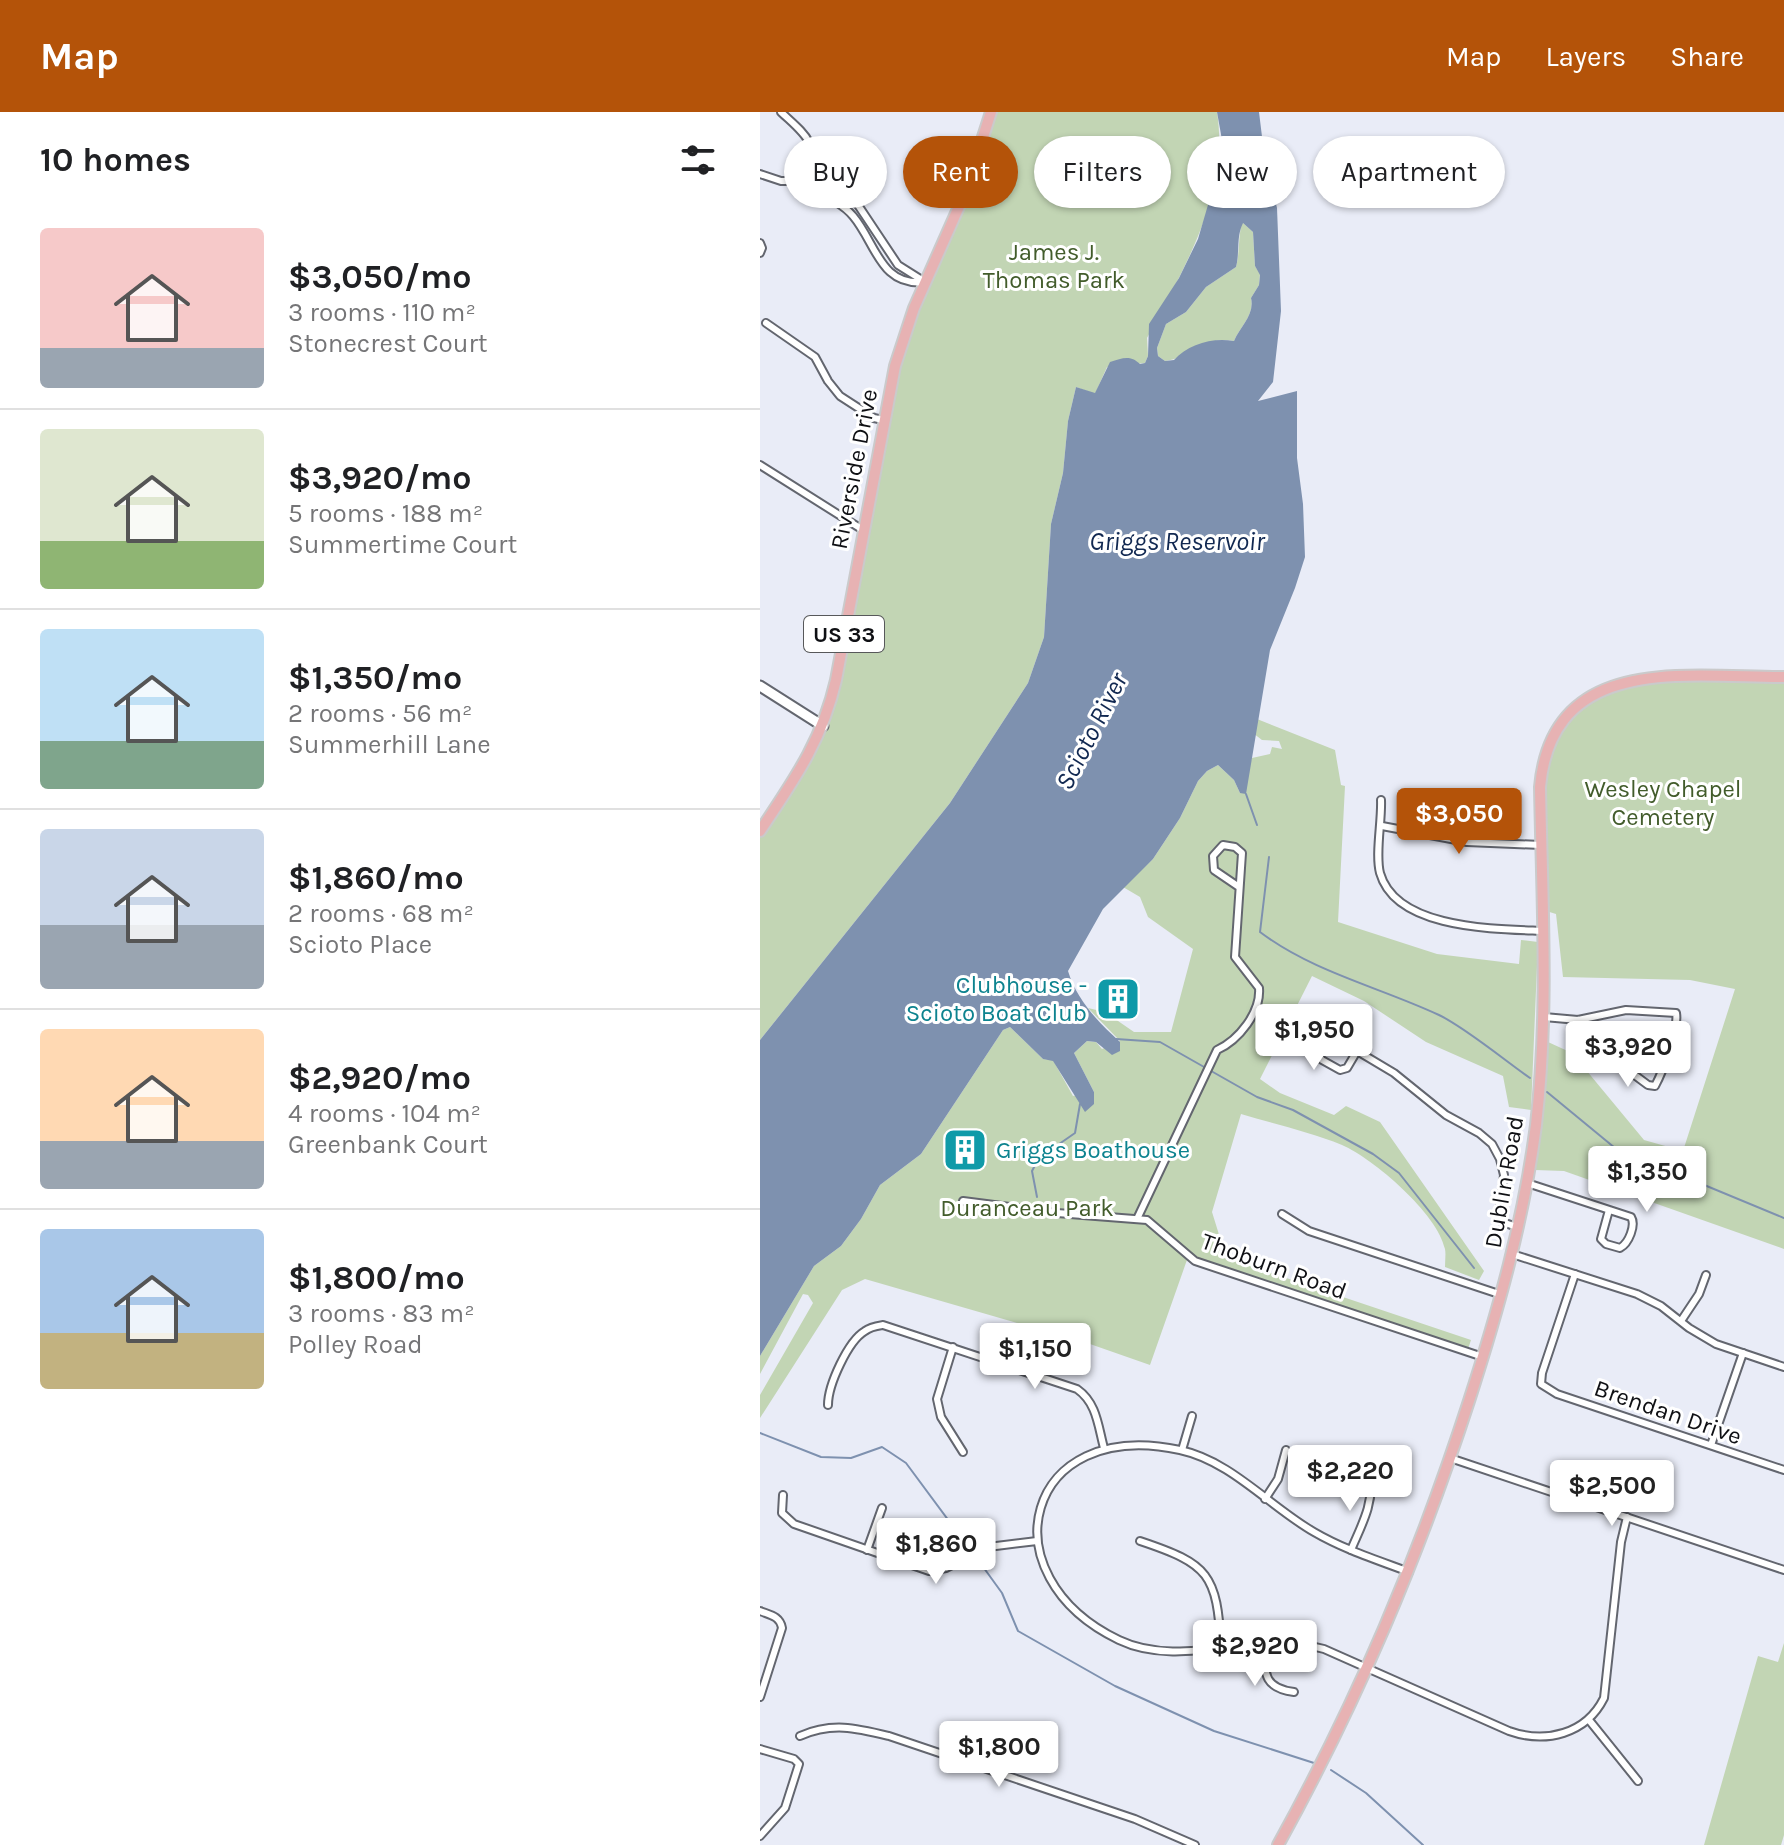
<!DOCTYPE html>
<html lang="en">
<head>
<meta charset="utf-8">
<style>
  body { margin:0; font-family:Karla,sans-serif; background:#f2f2f2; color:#202124; height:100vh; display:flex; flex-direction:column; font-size:30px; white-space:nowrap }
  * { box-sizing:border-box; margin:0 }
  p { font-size:26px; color:#757577 }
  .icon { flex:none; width:44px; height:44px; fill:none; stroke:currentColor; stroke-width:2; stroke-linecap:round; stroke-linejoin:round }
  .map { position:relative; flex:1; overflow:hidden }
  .panel { display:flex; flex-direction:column; background:#fff; width:760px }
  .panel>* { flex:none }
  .hud { position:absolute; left:24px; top:24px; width:760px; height:72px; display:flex; gap:16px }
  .price { position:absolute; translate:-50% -68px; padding:0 18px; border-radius:8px; background:#fff; color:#222; font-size:26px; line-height:52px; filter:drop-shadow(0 2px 4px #0008) }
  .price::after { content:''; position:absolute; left:50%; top:48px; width:24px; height:18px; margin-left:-12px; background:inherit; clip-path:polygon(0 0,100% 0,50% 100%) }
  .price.current { background:#b45309; color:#fff }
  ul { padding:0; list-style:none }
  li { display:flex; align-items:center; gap:24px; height:200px; padding:0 40px }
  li+li { border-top:2px solid #e0e0e0 }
  li span { display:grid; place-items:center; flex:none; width:224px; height:160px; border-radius:8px; color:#555 }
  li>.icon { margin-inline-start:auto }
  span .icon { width:96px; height:96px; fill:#fffc; stroke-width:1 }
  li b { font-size:34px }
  h2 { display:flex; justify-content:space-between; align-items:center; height:96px; padding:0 40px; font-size:34px }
  .pill { padding:0 28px; border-radius:36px; background:#fff; box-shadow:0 2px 6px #0004; font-size:28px; line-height:72px }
  .pill.current { background:#b45309; color:#fff }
  header { display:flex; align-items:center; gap:48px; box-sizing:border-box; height:112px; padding:0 40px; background:#b45309; color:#fff }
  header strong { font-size:38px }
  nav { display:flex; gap:44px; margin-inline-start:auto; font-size:28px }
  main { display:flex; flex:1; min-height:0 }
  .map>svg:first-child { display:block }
  .green { fill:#c2d5b4 }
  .water { fill:#7e91af; fill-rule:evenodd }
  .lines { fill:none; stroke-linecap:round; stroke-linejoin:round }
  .stream { stroke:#7e91af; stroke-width:2 }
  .minor-casing { stroke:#63666f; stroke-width:10 }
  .secondary-casing { stroke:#63666f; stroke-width:13 }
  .primary-casing { stroke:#cacacb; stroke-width:14 }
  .minor { stroke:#fff; stroke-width:6 }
  .secondary { stroke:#fff; stroke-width:9 }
  .primary { stroke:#e7b2b3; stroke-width:10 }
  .labels { text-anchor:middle; stroke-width:6; stroke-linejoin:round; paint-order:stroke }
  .shield { fill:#fff; stroke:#57585a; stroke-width:2 }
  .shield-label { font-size:22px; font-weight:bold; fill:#0f1014 }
  .park-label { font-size:24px; fill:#425c2b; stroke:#fff }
  .street-label { font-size:24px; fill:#0f1014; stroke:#fff }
  .culture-label { font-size:24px; fill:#0d838f; stroke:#fff; text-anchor:end }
  .water-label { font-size:26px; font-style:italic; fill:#112851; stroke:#fff }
</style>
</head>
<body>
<header>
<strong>Map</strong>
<nav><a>Map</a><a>Layers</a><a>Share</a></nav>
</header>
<main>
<section class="panel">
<h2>10 homes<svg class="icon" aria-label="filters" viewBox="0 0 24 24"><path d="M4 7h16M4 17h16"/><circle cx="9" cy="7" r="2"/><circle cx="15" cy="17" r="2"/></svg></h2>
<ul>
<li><span style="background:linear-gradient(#f6c9c9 75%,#9aa5b1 0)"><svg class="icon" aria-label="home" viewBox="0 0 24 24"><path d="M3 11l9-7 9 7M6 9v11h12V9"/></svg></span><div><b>$3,050/mo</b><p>3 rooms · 110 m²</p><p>Stonecrest Court</p></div></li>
<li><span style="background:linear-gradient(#dfe7d0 70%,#8fb573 0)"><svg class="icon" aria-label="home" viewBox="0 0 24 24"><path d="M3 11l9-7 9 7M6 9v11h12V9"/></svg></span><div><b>$3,920/mo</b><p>5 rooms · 188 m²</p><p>Summertime Court</p></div></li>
<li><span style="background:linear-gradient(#bfe0f5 70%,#7fa58c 0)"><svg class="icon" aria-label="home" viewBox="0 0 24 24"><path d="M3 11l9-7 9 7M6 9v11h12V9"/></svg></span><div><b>$1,350/mo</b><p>2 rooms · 56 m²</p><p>Summerhill Lane</p></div></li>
<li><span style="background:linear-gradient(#c9d6e8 60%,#9aa5b1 0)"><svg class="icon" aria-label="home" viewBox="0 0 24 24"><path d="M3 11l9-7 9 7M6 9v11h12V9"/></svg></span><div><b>$1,860/mo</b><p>2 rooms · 68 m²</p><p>Scioto Place</p></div></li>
<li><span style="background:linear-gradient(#ffd9b3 70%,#9aa5b1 0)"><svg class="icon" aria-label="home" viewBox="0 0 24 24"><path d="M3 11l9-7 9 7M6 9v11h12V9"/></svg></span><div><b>$2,920/mo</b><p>4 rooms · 104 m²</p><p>Greenbank Court</p></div></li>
<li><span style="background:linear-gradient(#a9c7e8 65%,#c2b280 0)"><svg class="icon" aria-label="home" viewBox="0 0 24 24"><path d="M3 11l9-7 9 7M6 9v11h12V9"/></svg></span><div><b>$1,800/mo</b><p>3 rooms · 83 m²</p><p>Polley Road</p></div></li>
</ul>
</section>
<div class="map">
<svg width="1024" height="1733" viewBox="0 0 1024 1733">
  <rect width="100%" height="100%" fill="#e9ecf7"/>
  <g class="green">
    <path d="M231 0H457C470 82 424 156 387 226L388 244 385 251 347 255 335 282 316 275 308 309 303 361 291 412 284 525 268 571 190 691 0 928V719L63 614 129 276 166 171Z"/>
    <path d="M482 110 493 120 495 154 500 162 499 173 491 186C495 203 480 214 474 229 445 223 432 246 405 249L398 244 397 236 406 212 426 200 446 175 476 155C480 140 478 126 482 110Z"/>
    <polygon points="1024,565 1024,1137 804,1059 775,1058 783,1000 788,930 812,941 884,1028 923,1039 975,877 930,868 803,865 796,802 783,798 782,649 814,595 866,569"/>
    <path d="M487 603 575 638 581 673 585 674 578 810 677 842 759 852 761 828 778 830 771 998 749 995 743 964 666 930 604 889 552 864 500 967 520 981 574 1003 586 994 620 1010 724 1159 719 1168 685 1155C685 1149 686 1142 685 1137 678 1102 614 1047 582 1033 550 1020 514 1012 481 1002L452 1100 461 1129 476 1149 711 1228 708 1237 428 1145 390 1253 330 1232 105 1167 82 1178 0 1306V1283L53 1191 48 1183 43 1182 0 1262V1244L54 1154 81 1134 101 1107 120 1073 161 1042 243 918 250 915 283 947 293 948 313 984 334 980 314 941 327 929 336 930 342 937 360 929 328 896 345 900 374 920H411L433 837 388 805 380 785 363 775 393 747 420 706 438 669 447 659 458 653 474 668 480 681 492 646 510 642 512 635 522 637 519 629 502 628 489 618Z"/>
    <polygon points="1024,1531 1024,1723 1021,1733 944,1733 998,1544 1018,1550"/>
  </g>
  <path class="water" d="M457 0H499L504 41 517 96 521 199 513 270 498 289 537 279V346L543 392 545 445 535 476 510 538 486 682 480 681 474 668 458 653 447 659 438 669 420 706 393 747 343 797 308 859C317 888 337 909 360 930V939L352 943 336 930 327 929 314 941 334 980V992L325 1000 293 949 283 947 250 915 243 918 161 1042 120 1073 101 1107 81 1134 54 1154 0 1244V928L190 691 268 571 284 525 291 412 303 361 308 309 316 275 335 281 350 250C363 246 370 243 380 252L385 251 388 244 389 212 419 166 438 127 455 69 462 28ZM483 111 493 120 495 154 500 163 499 173 491 186C495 203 480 214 474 229 453 225 428 232 414 248L405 249 398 244 397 236 406 212 426 200 446 175 476 155C480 140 476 125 483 111Z"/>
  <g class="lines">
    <g class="stream">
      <polyline points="486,682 497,713"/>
      <path d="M509 745 500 820C553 860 619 875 679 903 706 916 744 948 770 966"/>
      <polyline points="356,927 400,930 497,985 533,998 613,1042 639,1061 714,1156"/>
      <polyline points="787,980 855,1036 1024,1106"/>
      <polyline points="277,1085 272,1059 279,1046 315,1021 320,992"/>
      <polyline points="0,1321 61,1345 91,1346 122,1335 146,1351 206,1432"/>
      <polyline points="221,1452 242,1481 258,1519 355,1574 454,1619 554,1651"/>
      <polyline points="571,1658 606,1681 663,1733"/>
    </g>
    <g class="minor-casing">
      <g id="minor">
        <path d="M21 0C41 19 63 33 47 63"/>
        <polyline points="0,62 21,69 35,69 47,63 59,63 98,93 138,153 165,170"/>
        <path d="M47 63 51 77C65 84 82 91 93 104 116 131 120 175 165 170"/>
        <polyline points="0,131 2,136 0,141"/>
        <polyline points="6,211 55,245 68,269 80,284 114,306 123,308"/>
        <polyline points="0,353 103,418"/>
        <path d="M621 688C622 709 615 742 620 761 636 818 737 817 784 819"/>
        <polyline points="622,714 707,730 781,733"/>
        <path d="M784 905 818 908 866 898 916 901C919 917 903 959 895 974L888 973 849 944 818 908"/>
        <polyline points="597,939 587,956 580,958 562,948 556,940 559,929 572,924 634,961 686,1003 719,1021 732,1032 740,1047 744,1063 739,1107 742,1110 757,1115"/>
        <path d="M767 1071 871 1105C876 1113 869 1131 860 1136L846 1132 841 1127 849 1098"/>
        <polyline points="203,1089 297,1101 387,1108 435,1149 723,1245"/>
        <polyline points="522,1102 549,1119 742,1183"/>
        <path d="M377 1107 457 938C479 928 501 900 499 876L475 845 482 741 475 735 463 733 453 744 454 758 479 775"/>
        <polyline points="752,1142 877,1182 901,1194 929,1216 956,1232 1024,1255"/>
        <polyline points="815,1162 782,1261 781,1272 797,1282 1024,1358"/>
        <polyline points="921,1209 939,1182 946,1163"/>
        <polyline points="193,1235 177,1287 181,1305 203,1340"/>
        <path d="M68 1293C68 1273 88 1229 105 1219 110 1215 117 1214 123 1213L317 1277C337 1291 338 1314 344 1336"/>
        <polyline points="951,1333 983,1241"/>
        <polyline points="422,1338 432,1304"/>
        <polyline points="690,1346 1024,1458"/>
        <polyline points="23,1383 22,1401 34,1412 169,1459 186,1456 228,1435 277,1429"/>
        <polyline points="505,1387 518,1367 526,1338"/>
        <path d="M380 1429C449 1452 457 1462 461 1535"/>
        <polyline points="107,1438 122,1396"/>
        <path d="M591 1438C601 1414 614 1392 610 1366"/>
        <path d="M649 1460C617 1448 583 1437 554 1420 509 1394 471 1349 420 1338 265 1304 224 1463 359 1528 411 1553 473 1529 528 1531 540 1531 552 1534 564 1537L749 1619C786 1632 826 1622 844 1586L861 1430 867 1405"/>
        <path d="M0 1499C10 1503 20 1504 22 1516L0 1585"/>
        <path d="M504 1532C505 1560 502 1576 534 1580"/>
        <polyline points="829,1608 878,1669"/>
        <path d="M40 1624C72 1610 96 1616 129 1624L375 1707 435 1733"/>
        <polyline points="0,1637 34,1647 39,1652 25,1696 0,1724"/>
      </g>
    </g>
    <g class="secondary-casing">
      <polyline id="secondary" points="0,574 63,614"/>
    </g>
    <g class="primary-casing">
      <g id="primary">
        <path d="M0 719C34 668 62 629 76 568L135 254 154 196 205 81 231 0"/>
        <path d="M518 1733C598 1588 658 1446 709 1289 738 1199 764 1107 776 1013 789 901 782 788 780 675 792 541 926 565 1024 565"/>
      </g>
    </g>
    <use href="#minor" class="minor"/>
    <use href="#secondary" class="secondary"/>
    <use href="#primary" class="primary"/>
  </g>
  <defs>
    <g id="building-square" transform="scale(2.3)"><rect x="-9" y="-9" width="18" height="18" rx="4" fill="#0f9aa8" stroke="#fff"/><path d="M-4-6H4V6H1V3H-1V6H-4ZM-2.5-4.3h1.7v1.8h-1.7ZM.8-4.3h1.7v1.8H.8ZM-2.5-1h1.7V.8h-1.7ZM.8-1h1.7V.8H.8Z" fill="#fff"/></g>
  </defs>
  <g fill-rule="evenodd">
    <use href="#building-square" x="358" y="887"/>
    <use href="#building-square" x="205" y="1038"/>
  </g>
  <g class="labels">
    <rect class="shield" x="44" y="504" width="80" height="36" rx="6"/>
    <g class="shield-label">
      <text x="84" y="530">US 33</text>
    </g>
    <g class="park-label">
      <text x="294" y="148">James J.<tspan x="294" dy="28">Thomas Park</tspan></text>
      <text x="903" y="685">Wesley Chapel<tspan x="903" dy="28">Cemetery</tspan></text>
      <text x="267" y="1104">Duranceau Park</text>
    </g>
    <g class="street-label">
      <text transform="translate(94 357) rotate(-79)" y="8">Riverside Drive</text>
      <text transform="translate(744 1070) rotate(-80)" y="8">Dublin Road</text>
      <text transform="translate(514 1154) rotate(20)" y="8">Thoburn Road</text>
      <text transform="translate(908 1300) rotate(19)" y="8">Brendan Drive</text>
    </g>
    <g class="culture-label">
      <text x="327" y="881">Clubhouse -<tspan x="327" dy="28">Scioto Boat Club</tspan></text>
      <text x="236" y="1046" text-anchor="start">Griggs Boathouse</text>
    </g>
    <g class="water-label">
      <text x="417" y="438">Griggs Reservoir</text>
      <text transform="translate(331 619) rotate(-63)" y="9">Scioto River</text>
    </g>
  </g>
</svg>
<b class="price current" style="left:699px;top:744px">$3,050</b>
<b class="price" style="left:554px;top:960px">$1,950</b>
<b class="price" style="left:868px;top:977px">$3,920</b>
<b class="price" style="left:887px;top:1102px">$1,350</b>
<b class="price" style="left:275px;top:1279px">$1,150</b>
<b class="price" style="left:590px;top:1401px">$2,220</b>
<b class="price" style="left:852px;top:1416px">$2,500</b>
<b class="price" style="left:176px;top:1474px">$1,860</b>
<b class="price" style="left:495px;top:1576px">$2,920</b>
<b class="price" style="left:239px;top:1677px">$1,800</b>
<div class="hud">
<a class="pill">Buy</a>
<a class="pill current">Rent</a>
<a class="pill">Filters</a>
<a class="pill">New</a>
<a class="pill">Apartment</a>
</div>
</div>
</main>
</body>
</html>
